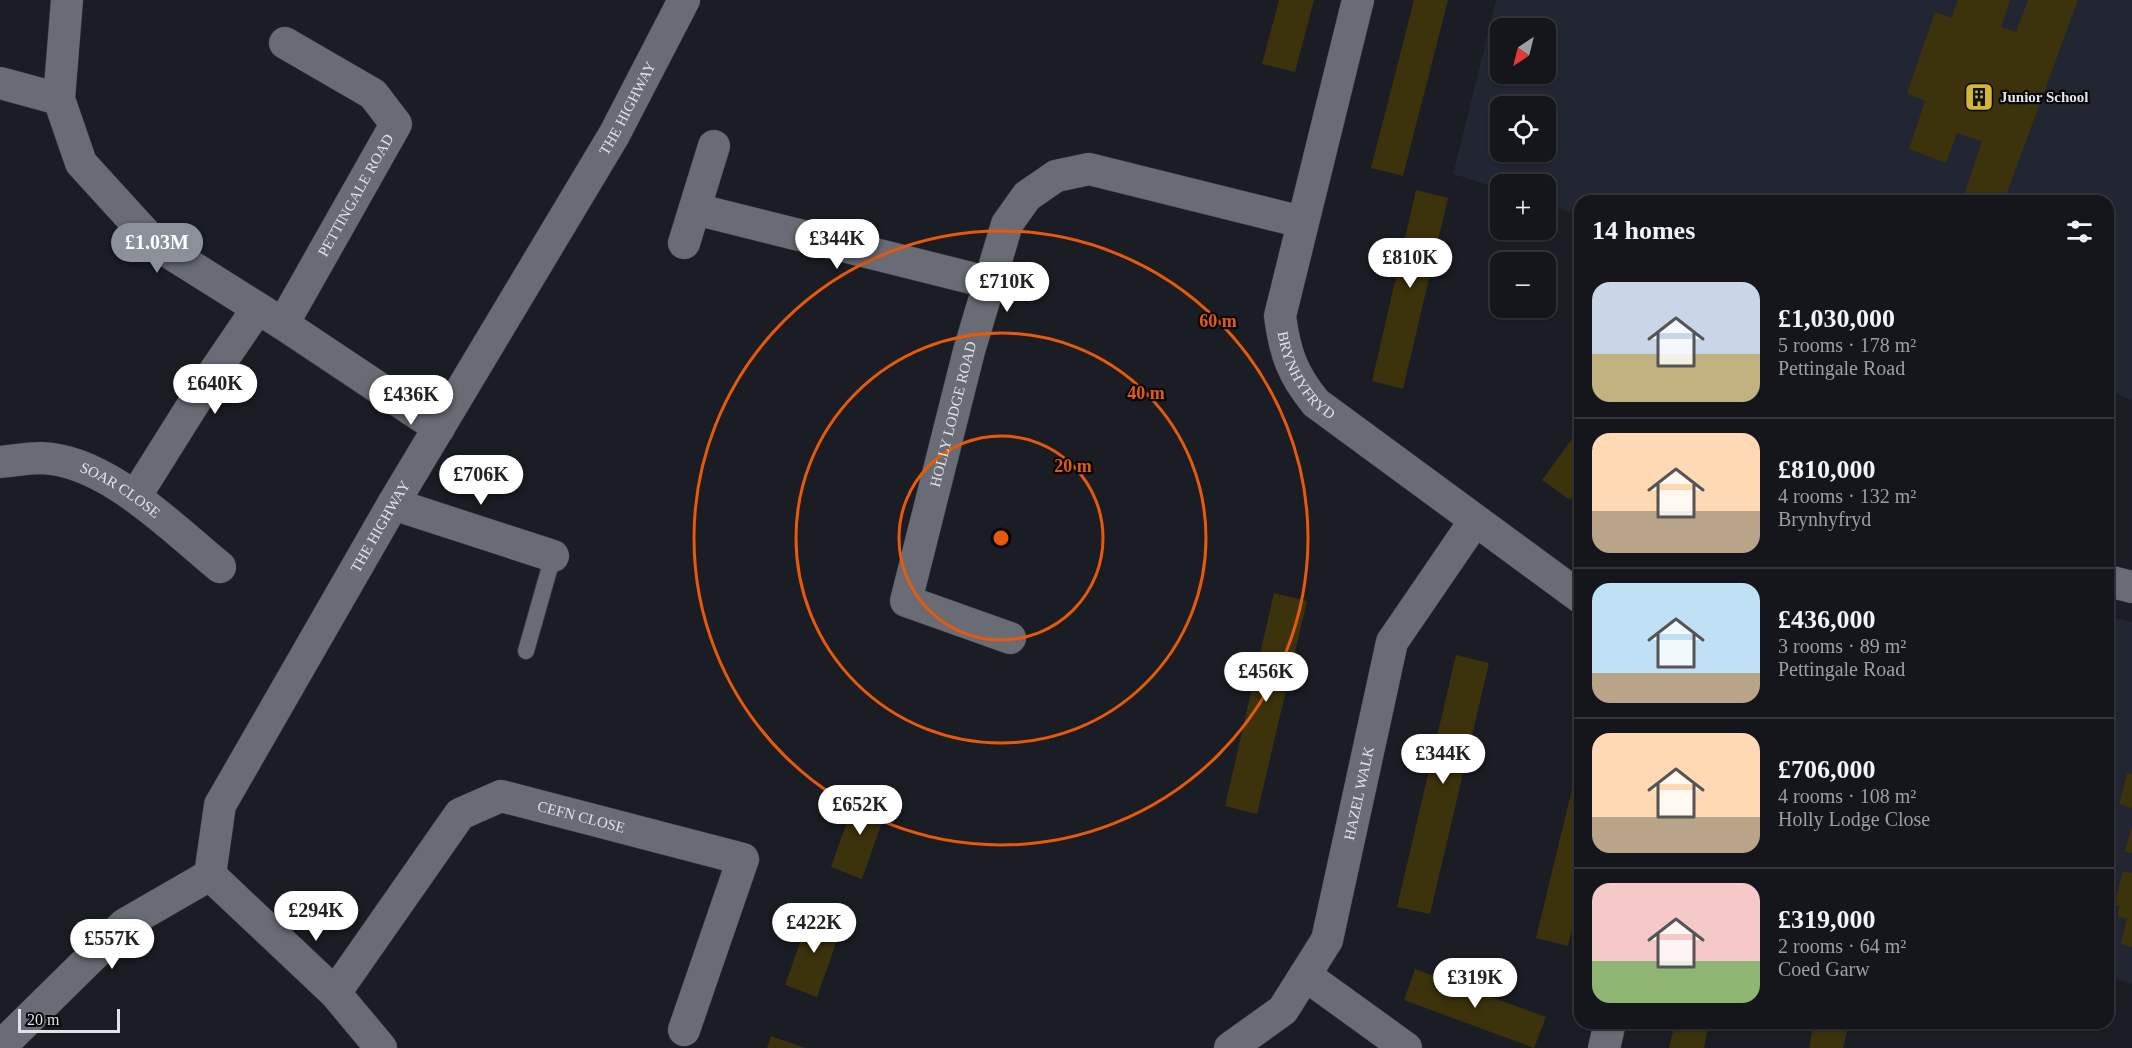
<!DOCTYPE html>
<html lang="en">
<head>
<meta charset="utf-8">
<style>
  body { margin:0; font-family:Georgia,serif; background:#212328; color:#f1f3f6; height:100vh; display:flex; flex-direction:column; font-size:22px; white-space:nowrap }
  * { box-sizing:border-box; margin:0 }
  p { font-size:20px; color:#9d9fa3 }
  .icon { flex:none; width:33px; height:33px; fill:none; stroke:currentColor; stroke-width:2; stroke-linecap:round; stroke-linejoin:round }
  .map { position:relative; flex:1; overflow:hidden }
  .details { position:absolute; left:1574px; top:195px; width:540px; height:834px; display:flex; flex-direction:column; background:#14161b; border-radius:18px; box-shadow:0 2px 4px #0004,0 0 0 2px #33353a }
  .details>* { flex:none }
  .needle { width:39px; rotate:215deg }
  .tools { position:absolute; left:1490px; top:18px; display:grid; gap:12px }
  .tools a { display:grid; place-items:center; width:66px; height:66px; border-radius:12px; background:#14161b; box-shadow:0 2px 4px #0004,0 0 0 2px #33353a; font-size:30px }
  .scale { position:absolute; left:18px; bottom:15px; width:102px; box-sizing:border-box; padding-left:6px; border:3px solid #e1e2e8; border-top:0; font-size:16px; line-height:21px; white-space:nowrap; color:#e1e2e8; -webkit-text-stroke:4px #07070a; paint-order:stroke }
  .price { position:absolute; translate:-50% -51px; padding:0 14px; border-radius:21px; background:#fff; color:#222; font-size:20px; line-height:39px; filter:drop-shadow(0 2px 3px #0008) }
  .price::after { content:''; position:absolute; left:50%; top:36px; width:18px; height:14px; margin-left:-9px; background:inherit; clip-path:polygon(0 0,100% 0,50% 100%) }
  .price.selected { background:#8c9099; color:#fff }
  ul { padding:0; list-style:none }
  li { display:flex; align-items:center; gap:18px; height:150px; padding:0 18px }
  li+li { border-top:2px solid #33353a }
  li span { display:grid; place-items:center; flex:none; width:168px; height:120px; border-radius:18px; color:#555 }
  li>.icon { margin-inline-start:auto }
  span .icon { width:72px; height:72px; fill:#fffc; stroke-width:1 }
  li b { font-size:26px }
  h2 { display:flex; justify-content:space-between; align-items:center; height:72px; padding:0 18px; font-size:26px }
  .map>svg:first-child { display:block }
  .built { fill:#222532; fill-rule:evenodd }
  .building { fill:#3c320c }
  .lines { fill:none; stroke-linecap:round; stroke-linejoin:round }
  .lane-casing { stroke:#36373d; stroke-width:18 }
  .street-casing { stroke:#36373d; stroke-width:33 }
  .lane { stroke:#696c75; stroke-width:16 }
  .street { stroke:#696c75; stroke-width:32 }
  .ring { fill:none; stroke:#e8590c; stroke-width:3 }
  .labels { text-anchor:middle; stroke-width:4.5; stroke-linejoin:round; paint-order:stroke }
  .poi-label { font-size:15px; font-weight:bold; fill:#e1e2e8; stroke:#07070a; text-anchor:start }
  .street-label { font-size:15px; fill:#e1e2e8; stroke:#07070a }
  .centre { fill:#e8590c; stroke:#07070a; stroke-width:3 }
  .ring-label { font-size:18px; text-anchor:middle; font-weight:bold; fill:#e8590c; stroke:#07070a; stroke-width:4.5; stroke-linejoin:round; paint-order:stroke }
</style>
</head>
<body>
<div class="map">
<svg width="2132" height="1048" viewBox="0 0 2132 1048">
  <rect width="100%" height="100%" fill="#1b1d24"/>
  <g class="built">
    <path d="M1496 0H2132V400L2108 391V201H1580L1579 215 1545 204V184H1500V189L1453 174ZM1500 28H1545V74H1500ZM1500 106H1545V152H1500Z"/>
    <polygon points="2114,618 2132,622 2132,984 2108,978 2108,643"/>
  </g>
  <g class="building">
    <polygon points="1279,0 1314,0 1295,72 1262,64"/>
    <polygon points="1414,0 1448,0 1403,176 1371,168"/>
    <polygon points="1958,0 2010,0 2001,27 2016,32 2028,0 2078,0 2004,201 1962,201 1982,141 1957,133 1946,163 1909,149 1925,101 1907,93 1935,12 1951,18"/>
    <polygon points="1416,190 1448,198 1403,389 1372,381"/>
    <polygon points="1580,428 1580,486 1570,500 1542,480"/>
    <polygon points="1274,593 1307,601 1257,814 1225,806"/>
    <polygon points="1456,655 1489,663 1430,914 1397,907"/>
    <polygon points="1580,756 1580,900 1568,946 1536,938"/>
    <polygon points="2127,773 2132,774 2132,808 2119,804"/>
    <polygon points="857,794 888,805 862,879 831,867"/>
    <polygon points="2131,828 2132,828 2132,853 2125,852"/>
    <polygon points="2123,871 2132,873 2132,947 2121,944 2127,919 2117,916 2120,906 2114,905"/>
    <polygon points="811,912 843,923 817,997 785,985"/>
    <polygon points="1415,969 1546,1017 1534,1048 1404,1000"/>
    <polygon points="1675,1023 1709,1023 1704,1048 1669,1048"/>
    <polygon points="1814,1023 1849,1023 1843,1048 1809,1048"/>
    <polygon points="1963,1023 1987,1023 1985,1029"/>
    <polygon points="771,1036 805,1048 767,1048"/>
  </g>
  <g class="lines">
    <g class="lane-casing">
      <polyline id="lane" points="526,651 553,556"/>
    </g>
    <g class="street-casing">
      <g id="street">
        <polyline points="67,0 59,99 81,163 154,243 283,324 439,428"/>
        <path id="s1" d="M1358 0 1280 316C1285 353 1292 374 1316 403L1580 597"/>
        <polyline points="0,83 59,99"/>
        <polyline points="695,209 991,283"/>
        <polyline points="684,243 714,146"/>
        <path id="s2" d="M283 324 396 124 373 94 285 43"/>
        <path id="s3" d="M0 462C13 461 28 458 41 458 107 460 172 528 220 567"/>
        <polyline points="135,497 204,387 257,309"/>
        <polyline points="393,504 553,556"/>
        <polyline points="2108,581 2132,587"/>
        <path id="s4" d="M1010 638 906 601 969 351 1007 224 1027 196 1056 176 1089 169 1302 222"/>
        <path id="s5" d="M210 875 220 805 393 504 614 135 684 0"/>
        <polyline points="210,875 335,993 381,1048"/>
        <polyline points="1305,975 1406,1048"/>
        <path id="s6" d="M335 993 460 814 501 796 743 859 684 1030"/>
        <polyline points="0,1047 125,924 210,875"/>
        <path id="s7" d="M1230 1048 1283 1010 1327 940 1392 642 1474 522"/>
        <polyline points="1604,1048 1610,1023"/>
      </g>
    </g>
    <use href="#lane" class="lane"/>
    <use href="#street" class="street"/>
  </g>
  <g class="ring">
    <circle cx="1001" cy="538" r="102"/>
    <circle cx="1001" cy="538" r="205"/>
    <circle cx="1001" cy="538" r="307"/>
  </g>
  <defs>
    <g id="building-square" transform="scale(1.5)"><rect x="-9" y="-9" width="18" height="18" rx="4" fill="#d4b635" stroke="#07070a"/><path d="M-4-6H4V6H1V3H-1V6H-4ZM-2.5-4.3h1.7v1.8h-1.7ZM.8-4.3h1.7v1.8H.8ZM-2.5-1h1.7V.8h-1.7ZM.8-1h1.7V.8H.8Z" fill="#111"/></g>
  </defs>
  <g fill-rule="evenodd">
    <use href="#building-square" x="1979" y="97"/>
  </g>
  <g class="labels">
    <g class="poi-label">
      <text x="2000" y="102">Junior School</text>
    </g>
    <g class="street-label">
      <text dy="5" stroke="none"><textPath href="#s5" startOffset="878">THE HIGHWAY</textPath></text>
      <text dy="5" stroke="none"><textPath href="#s2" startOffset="148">PETTINGALE ROAD</textPath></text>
      <text dy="5" stroke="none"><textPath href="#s1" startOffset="392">BRYNHYFRYD</textPath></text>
      <text dy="5" stroke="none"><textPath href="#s4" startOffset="303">HOLLY LODGE ROAD</textPath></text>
      <text dy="5" stroke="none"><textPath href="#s3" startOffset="128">SOAR CLOSE</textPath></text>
      <text dy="5" stroke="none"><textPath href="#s5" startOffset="392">THE HIGHWAY</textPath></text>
      <text dy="5" stroke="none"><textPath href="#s7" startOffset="298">HAZEL WALK</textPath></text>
      <text dy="5" stroke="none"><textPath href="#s6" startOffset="346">CEFN CLOSE</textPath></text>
    </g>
  </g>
  <circle cx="1001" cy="538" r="9" class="centre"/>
  <g class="ring-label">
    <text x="1218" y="327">60 m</text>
    <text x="1146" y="399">40 m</text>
    <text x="1073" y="472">20 m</text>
  </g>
</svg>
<div class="tools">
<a><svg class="needle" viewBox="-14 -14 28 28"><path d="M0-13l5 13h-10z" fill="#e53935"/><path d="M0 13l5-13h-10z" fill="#9d9fa3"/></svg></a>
<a><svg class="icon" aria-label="locate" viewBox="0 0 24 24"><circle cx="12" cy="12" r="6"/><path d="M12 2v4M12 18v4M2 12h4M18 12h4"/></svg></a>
<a>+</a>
<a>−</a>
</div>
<div class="scale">20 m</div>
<b class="price" style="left:837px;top:270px">£344K</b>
<b class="price selected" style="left:157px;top:274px">£1.03M</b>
<b class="price" style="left:1410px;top:289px">£810K</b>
<b class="price" style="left:1007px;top:313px">£710K</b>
<b class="price" style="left:215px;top:415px">£640K</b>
<b class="price" style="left:411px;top:426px">£436K</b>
<b class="price" style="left:481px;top:506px">£706K</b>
<b class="price" style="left:1266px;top:703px">£456K</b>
<b class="price" style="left:1443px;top:785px">£344K</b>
<b class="price" style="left:860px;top:836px">£652K</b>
<b class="price" style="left:316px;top:942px">£294K</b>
<b class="price" style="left:814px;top:954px">£422K</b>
<b class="price" style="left:112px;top:970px">£557K</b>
<b class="price" style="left:1475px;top:1009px">£319K</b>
<section class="details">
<h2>14 homes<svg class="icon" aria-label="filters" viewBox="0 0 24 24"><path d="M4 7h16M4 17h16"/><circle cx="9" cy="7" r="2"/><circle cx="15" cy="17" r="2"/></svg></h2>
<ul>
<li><span style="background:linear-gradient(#c9d6e8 60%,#c2b280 0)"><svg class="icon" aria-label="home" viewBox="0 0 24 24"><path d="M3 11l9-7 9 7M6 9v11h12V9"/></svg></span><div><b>£1,030,000</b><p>5 rooms · 178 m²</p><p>Pettingale Road</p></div></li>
<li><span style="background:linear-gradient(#ffd9b3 65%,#b9a48a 0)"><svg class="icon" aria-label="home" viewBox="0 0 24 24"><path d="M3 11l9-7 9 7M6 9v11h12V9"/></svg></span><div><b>£810,000</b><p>4 rooms · 132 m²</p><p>Brynhyfryd</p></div></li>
<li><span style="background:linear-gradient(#bfe0f5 75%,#b9a48a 0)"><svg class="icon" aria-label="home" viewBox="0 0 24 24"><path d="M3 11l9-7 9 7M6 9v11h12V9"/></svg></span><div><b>£436,000</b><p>3 rooms · 89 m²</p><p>Pettingale Road</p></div></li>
<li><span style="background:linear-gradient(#ffd9b3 70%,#b9a48a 0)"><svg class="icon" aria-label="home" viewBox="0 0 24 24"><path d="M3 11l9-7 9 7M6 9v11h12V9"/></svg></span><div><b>£706,000</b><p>4 rooms · 108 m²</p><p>Holly Lodge Close</p></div></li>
<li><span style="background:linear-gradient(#f6c9c9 65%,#8fb573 0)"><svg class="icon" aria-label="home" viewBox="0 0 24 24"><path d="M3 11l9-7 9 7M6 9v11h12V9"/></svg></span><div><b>£319,000</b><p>2 rooms · 64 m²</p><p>Coed Garw</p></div></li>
</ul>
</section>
</div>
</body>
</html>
